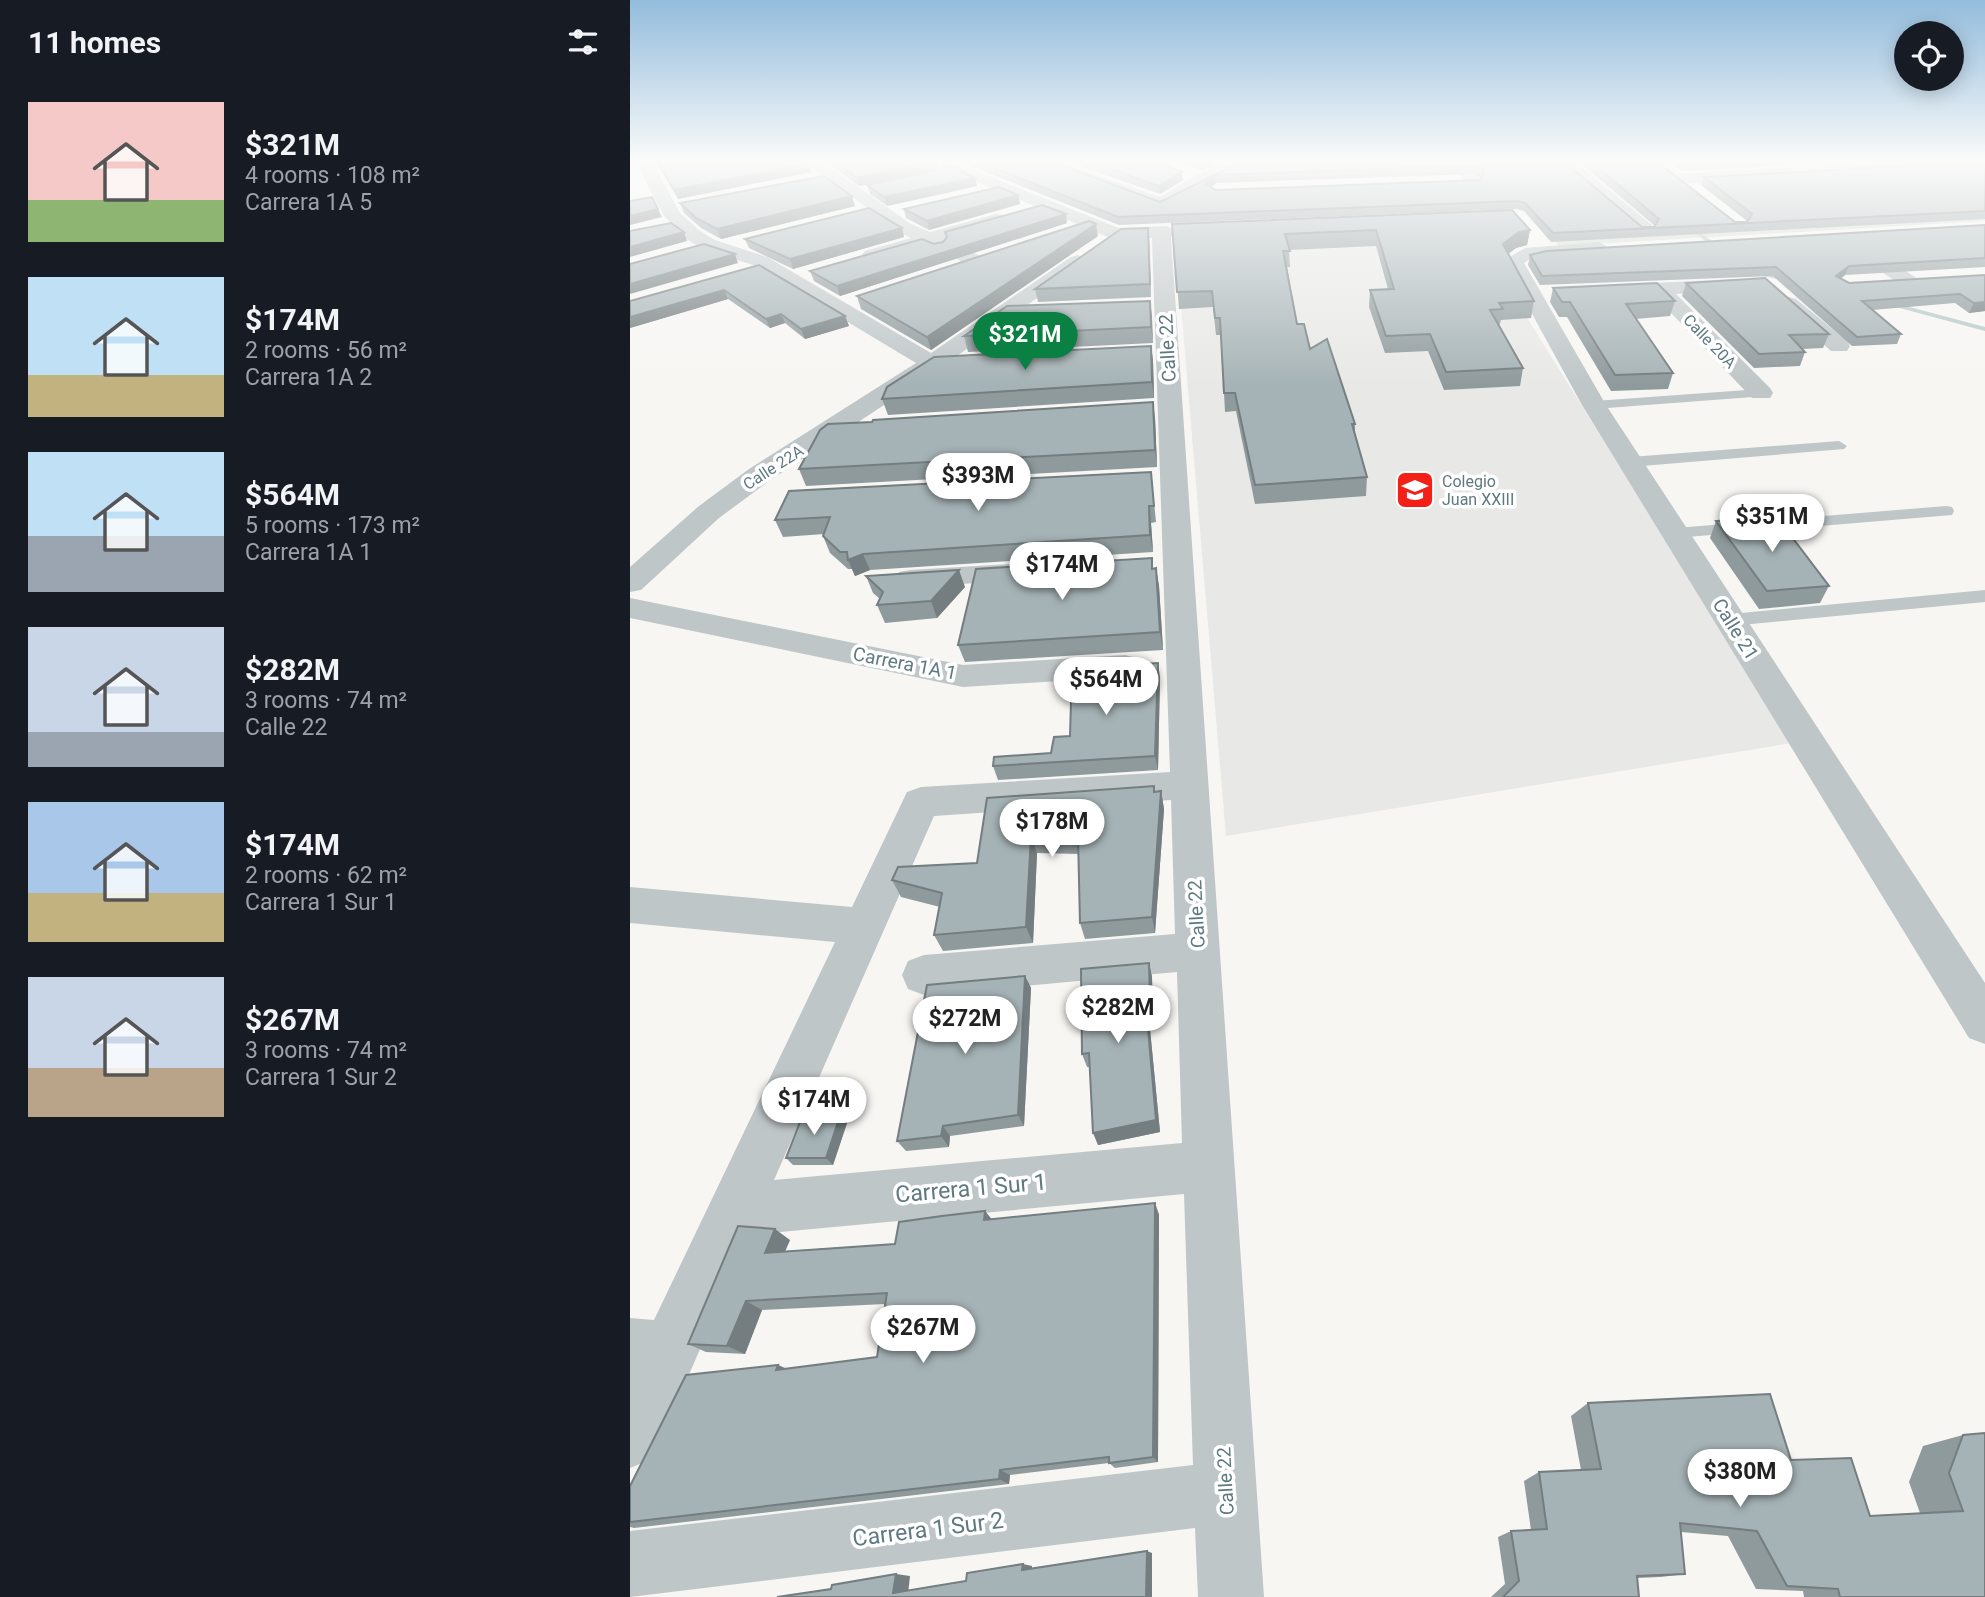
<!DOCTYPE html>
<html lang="en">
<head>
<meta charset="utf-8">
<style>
  body { margin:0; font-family:Roboto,sans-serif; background:#242831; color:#f1f3f6; height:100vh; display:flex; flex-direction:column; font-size:26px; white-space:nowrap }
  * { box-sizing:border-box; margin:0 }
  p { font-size:23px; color:#9ea1a6 }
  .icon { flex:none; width:38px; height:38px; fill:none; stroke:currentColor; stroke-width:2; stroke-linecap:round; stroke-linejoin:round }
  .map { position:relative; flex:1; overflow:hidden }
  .side { display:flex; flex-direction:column; background:#171b24; width:630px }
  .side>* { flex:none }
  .tools { position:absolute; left:1264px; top:21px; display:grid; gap:14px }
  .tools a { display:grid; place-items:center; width:70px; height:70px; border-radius:50%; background:#171b24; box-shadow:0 4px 18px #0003; font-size:35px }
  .price { position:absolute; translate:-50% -60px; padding:0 16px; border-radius:24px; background:#fff; color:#222; font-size:23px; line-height:46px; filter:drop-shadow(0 2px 4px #0008) }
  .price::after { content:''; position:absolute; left:50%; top:42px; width:21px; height:16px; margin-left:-10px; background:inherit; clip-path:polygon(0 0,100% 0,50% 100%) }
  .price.on { background:#0b8043; color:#fff }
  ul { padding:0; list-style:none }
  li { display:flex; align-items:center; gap:21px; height:175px; padding:0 28px }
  li span { display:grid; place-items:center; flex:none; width:196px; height:140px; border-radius:0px; color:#555 }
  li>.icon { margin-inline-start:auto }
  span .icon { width:84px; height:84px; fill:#fffc; stroke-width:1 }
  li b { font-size:30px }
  h2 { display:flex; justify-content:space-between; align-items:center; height:84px; padding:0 28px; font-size:30px }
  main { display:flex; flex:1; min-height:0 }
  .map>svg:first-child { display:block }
  .built { fill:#e8e8e7 }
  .green { fill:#d8dcd2 }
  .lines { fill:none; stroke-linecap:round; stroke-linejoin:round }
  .stream { fill:#b5c8c9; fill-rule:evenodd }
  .service { fill:#bfc6c8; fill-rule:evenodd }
  .minor { fill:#bfc6c8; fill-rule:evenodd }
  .wall { fill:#8f9a9d; fill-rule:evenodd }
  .shaded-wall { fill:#747d7f }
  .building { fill:#a6b3b6; stroke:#747d7f; stroke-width:2; fill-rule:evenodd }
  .labels { text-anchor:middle; stroke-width:7; stroke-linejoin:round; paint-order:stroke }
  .far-street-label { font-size:16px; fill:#5f7981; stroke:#fff }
  .far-poi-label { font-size:16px; fill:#5f7981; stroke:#fff; text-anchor:start }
  .street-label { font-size:19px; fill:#5f7981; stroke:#fff }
  .near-street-label { font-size:23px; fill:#5f7981; stroke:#fff }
</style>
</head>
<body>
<main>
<section class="side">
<h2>11 homes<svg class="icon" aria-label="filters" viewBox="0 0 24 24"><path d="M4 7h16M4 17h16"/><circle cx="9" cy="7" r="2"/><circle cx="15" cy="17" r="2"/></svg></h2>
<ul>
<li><span style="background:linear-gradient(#f6c9c9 70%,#8fb573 0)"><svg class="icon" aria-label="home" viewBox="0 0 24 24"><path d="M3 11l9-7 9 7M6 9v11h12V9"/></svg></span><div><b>$321M</b><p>4 rooms · 108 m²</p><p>Carrera 1A 5</p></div></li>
<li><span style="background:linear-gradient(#bfe0f5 70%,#c2b280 0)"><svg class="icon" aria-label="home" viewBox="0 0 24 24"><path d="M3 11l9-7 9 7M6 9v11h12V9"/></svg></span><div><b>$174M</b><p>2 rooms · 56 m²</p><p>Carrera 1A 2</p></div></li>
<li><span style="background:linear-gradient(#bfe0f5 60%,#9aa5b1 0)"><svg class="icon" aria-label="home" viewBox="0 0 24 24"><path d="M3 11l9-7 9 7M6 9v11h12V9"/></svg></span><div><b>$564M</b><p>5 rooms · 173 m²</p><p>Carrera 1A 1</p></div></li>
<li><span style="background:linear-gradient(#c9d6e8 75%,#9aa5b1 0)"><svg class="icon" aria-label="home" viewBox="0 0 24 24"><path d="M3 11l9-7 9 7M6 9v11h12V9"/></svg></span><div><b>$282M</b><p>3 rooms · 74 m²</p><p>Calle 22</p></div></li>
<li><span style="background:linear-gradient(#a9c7e8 65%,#c2b280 0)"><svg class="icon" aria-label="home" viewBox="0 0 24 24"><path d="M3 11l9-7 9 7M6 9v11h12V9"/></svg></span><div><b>$174M</b><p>2 rooms · 62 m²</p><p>Carrera 1 Sur 1</p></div></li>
<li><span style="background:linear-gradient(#c9d6e8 65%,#b9a48a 0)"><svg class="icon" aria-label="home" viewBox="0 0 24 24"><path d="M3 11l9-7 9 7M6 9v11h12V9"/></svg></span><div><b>$267M</b><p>3 rooms · 74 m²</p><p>Carrera 1 Sur 2</p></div></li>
</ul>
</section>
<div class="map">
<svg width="1355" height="1597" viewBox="0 0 1355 1597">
  <rect width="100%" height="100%" fill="#f7f6f3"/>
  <polygon class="built" points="838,223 1162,743 596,836 545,236"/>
  <polygon class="green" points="1355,215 1355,221 929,246 924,240"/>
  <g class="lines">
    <g class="stream">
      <polygon points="1059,224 1094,250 1094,252 1090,252 1057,227"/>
      <polygon points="1121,270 1161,278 1164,280 1161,282 1119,273"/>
      <polygon points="1257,301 1355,327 1355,331 1255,304 1255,302"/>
    </g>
    <g class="service">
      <polygon points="1131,389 1138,393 1136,396 964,409 957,405 964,401"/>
      <polygon points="1209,441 1217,446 1214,449 1000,467 992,462 1000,457"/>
      <polygon points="1316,506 1322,507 1324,511 1322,515 1045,538 1036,533 1045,528"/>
      <polygon points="1355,590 1355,602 1101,626 1091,620 1101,614"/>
    </g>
    <g class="minor">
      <polygon points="5,161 21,161 50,213 69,230 85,240 137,257 301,353 441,257 448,255 458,261 327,356 334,362 330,367 307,370 139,481 89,518 11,590 0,592 0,567 69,506 119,469 286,363 123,265 71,248 55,238 34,216"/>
      <polygon points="174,161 191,161 281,224 300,232 366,214 372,215 375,219 372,223 315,240 395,276 398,280 395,284 381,284 297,245 242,261 235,259 232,255 235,251 281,238 269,232"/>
      <path d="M298 161H321L489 228 537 226 546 232 541 237 634 1597H568L565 1528 0 1597V1531L563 1465 554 1194 120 1235 22 1459 0 1468V1318L24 1320 205 942 0 923V887L222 907 277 792 291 787 540 772 522 238H480ZM541 800 545 934 294 955 278 961 272 975 278 989 294 995 547 972 552 1143 144 1180 304 816Z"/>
      <path d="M401 161H426L530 197 566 175 602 161H669C657 172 631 165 616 168 584 173 562 201 532 208Z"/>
      <polygon points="822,161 838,161 876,218 873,222 861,222"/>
      <polygon points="926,161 944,161 1022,225 1025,229 1022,233 1010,233"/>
      <polygon points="1280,161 1355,161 1355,167 1048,184 1040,179 1048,174"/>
      <polygon points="1222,237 1285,277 1288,281 1285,285 1271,285 1215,247 1213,243"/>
      <polygon points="969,242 979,248 976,252 900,259 894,263 976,405 1355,983 1355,1044 1339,1038 952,405 873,261 895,248"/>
      <polygon points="1106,279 1113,281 1116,285 1113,289 1046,294 1140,388 1143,393 1140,398 1122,398 1024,295 981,297 971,291 981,285"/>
      <polygon points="1159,297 1166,299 1217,341 1220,346 1217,351 1201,351 1152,307 1149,303"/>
      <polygon points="398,563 409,566 413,572 409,578 280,588 269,586 265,579 269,572 280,570"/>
      <polygon points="0,598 333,665 495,655 507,658 512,666 507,674 495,677 333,687 0,618"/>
    </g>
  </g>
  <g class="wall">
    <polygon points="26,161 175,161 181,172 48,199"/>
    <polygon points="195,161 306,161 308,169 229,186"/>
    <path d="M328 161H420L530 202 594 170 933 161 1012 227H1024L1025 226 948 161H1026L1105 222 1117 221 1071 185 1074 177 1355 162V219L921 242 894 211 886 209 489 225ZM844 174 852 178 851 180 586 190 581 187 586 183Z"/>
    <polygon points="435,161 526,161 553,180 530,194"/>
    <polygon points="546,161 595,161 572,170"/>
    <polygon points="1039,161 1229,161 1053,171"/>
    <polygon points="345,178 347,186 257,206 240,194 237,185"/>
    <polygon points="388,195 390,204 299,230 276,218 274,209"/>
    <polygon points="50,203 225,206 91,239 71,228 54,213"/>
    <polygon points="436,214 437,223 210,296 184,281 180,271 313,242 316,237 315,232"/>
    <polygon points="542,224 900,230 897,245 886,248 878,254 904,301 901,318 871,320 869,326 893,368 890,386 814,390 798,351 755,353 739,307 740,290 758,289 746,246 659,250 660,267 657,267 667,324 680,349 725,424 725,434 737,477 736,496 625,504 606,411 595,412 591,335 586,335 583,307 549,309"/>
    <polygon points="1355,225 1355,269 1355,267 1215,275 1211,278 1219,283 1355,275 1355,311 1339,313 1325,303 1242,310 1271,334 1267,344 1222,346 1143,276 910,285 898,265 900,255"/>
    <polygon points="272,228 274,237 163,269 119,248 115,239"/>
    <polygon points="468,236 301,350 231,309 227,296"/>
    <polygon points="519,241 521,297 408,302 405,289"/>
    <polygon points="129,265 215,316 219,326 175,339 155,323 140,328 98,299 0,328 0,301"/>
    <polygon points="1056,283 1199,334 1193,348 1172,349 1175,352 1170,366 1124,368 1052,296"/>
    <polygon points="923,288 1045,301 1040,316 1005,319 1043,373 1038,389 981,391 937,317 929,317 920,302"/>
    <polygon points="520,301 523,343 338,352 334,336"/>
    <polygon points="521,346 523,361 524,398 258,415 252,399"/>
    <polygon points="525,418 527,467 176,486 169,469"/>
    <polygon points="521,472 526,522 521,523 523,552 240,570 225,576 222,569 218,569 200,553 193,536 194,534 153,537 145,520"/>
    <polygon points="1086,521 1199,586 1190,603 1129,609 1080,538"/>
    <polygon points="522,558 523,569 526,568 529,586 533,650 335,662 328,645"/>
    <polygon points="236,576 335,587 307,618 255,623 247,605 250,599 243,593"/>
    <polygon points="530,677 528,770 368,780 363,766 421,753 440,736"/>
    <polygon points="524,786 525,792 531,791 534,809 525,933 455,939 450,923 449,854 407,853 403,943 313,951 304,935 310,907 271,897 262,880 347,863 357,798"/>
    <polygon points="519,963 522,977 523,1019 519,1019 530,1132 468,1145 460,1067 457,1067 452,1054"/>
    <polygon points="395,976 401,988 394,1126 320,1136 319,1147 276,1151 267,1141"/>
    <polygon points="210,1116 217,1123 203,1165 163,1165 156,1158"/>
    <polygon points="525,1203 529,1215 528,1462 485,1468 479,1463 380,1475 379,1484 4,1528 0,1527 0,1486 148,1365 156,1369 247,1357 255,1304 132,1310 115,1354 76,1352 58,1344 160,1240 155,1251 265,1244 355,1211 361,1219"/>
    <polygon points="958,1403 1161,1460 1240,1516 1290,1513 1279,1482 1293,1446 1333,1435 1355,1597 1174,1597 1173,1591 1126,1589 1098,1536 1051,1532 1055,1574 1031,1577 1007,1578 1009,1597 861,1597 875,1584 868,1537 881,1531 901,1530 894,1481 909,1472 951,1470 941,1416"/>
  </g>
  <g class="shaded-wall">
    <polygon points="303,161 306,161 308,169 229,186 227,178"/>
    <polygon points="573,161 595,161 572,170 571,162"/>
    <polygon points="178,164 181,172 48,199 44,190"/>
    <polygon points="552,172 553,180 530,194 529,186"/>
    <polygon points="585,175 586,183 576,192 575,184"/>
    <polygon points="345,178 347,186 257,206 254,197"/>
    <polygon points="388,195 390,204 299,230 297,221"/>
    <polygon points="222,196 225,206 91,239 87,229"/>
    <polygon points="28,209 32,217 0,225 0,216"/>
    <polygon points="436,214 437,223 210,296 207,286"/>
    <polygon points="466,224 468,236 301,350 297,337"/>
    <polygon points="272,228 274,237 163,269 160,259"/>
    <polygon points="518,228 519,241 521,297 520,284"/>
    <polygon points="900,230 897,245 886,248 870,260 873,244 889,232"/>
    <polygon points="54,232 57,241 0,257 0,247"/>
    <polygon points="105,254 108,263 0,294 0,284"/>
    <polygon points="1219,266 1215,275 1203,285 1206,276"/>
    <polygon points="94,290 98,299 0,328 0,317"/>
    <polygon points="520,301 522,316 523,343 521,327"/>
    <polygon points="1355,302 1355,311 1339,313 1344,303"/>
    <polygon points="151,314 155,323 140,328 136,319"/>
    <polygon points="215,316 219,326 175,339 171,329"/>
    <polygon points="521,346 523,361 524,398 522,382"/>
    <polygon points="523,402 525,418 527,467 525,450"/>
    <polygon points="519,506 521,523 523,552 520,535"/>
    <polygon points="233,554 240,570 225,576 218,560"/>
    <polygon points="526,568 529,586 533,650 530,632"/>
    <polygon points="329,570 335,587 307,618 301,601"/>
    <polygon points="528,663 530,677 528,770 525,756"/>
    <polygon points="531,791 534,809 525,933 522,917"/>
    <polygon points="401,836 407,853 403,943 396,927"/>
    <polygon points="519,963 522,977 523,1019 520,1005"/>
    <polygon points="395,976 401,988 394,1126 388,1115"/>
    <polygon points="516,1006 519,1019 530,1132 468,1145 463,1133"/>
    <polygon points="210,1116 217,1123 203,1165 196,1158"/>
    <polygon points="313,1126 320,1136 319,1147 311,1136"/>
    <polygon points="525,1203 529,1215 528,1462 523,1457"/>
    <polygon points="355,1211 364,1222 354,1220"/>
    <polygon points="145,1229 160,1240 150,1263 135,1253"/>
    <polygon points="116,1301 132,1310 115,1354 97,1346"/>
    <polygon points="148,1365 164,1372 146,1370"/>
    <polygon points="370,1470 380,1475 379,1484 369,1479"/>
    <polygon points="517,1551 522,1553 522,1597 516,1597"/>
    <polygon points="393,1564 402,1566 402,1572 392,1570"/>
    <polygon points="266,1574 280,1576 278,1594 263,1593"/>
  </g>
  <g class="building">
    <polygon points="27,161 175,161 178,164 44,190"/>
    <polygon points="203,161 303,161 227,178"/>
    <path d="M347 161H420L530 202 605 165 653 161H933L1012 227H1024L1029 219 960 161H1026L1105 222H1117L1122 214 1074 177 1355 162V211L923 233 895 203 887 201 488 217ZM845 166 854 170 851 180 586 190 575 184 585 175Z"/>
    <polygon points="457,161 526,161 552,172 529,186"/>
    <polygon points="1052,161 1090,161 1055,163"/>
    <polygon points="322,167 345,178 254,197 237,185"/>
    <polygon points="194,176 222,196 87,229 66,218 50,203"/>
    <polygon points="369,187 388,195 297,221 274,209"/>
    <polygon points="22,197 28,209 0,216 0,201"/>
    <polygon points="412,205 436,214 207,286 180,271 292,239 304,244 313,242 317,237 315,232"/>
    <polygon points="239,208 272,228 160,259 115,239"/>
    <polygon points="882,210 900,230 889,232 873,244 904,301 869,303 873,309 860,310 893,368 816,372 800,334 756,336 740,290 764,289 746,230 655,234 660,251 653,251 667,324 674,324 680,349 697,339 725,424 722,424 737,477 625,485 605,393 594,393 590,318 585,318 582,291 547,292 542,224"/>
    <polygon points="459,221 466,224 297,337 227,296"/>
    <polygon points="41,223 54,232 0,247 0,231"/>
    <polygon points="1355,225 1355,258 1219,266 1206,276 1219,283 1355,275 1355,302 1344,303 1330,294 1232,301 1271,334 1227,337 1146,267 912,276 900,255 917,251"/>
    <polygon points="518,228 520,284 405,289 491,229"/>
    <polygon points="74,244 105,254 0,284 0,264"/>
    <polygon points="129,265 215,316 171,329 151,314 136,319 94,290 0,317 0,301"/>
    <polygon points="1135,278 1199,334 1159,335 1175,352 1129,354 1056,283"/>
    <polygon points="1027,283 1045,301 996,304 1043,373 985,375 940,302 932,302 923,288"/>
    <polygon points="520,301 521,327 334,336 377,306"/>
    <polygon points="521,346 522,382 252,399 257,387 304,357"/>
    <polygon points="523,402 525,450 169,469 190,430 198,424 242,422 243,420"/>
    <polygon points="521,472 524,506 519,506 520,535 233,554 218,560 217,552 210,552 193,536 200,517 145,520 159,491"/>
    <polygon points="1146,516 1199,586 1137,591 1086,521"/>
    <polygon points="522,558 522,569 526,568 530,632 328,645 346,569"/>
    <polygon points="329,570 301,601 247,605 253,592 236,576"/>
    <polygon points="528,663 525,756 363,766 364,757 421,753 424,737 440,736 442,668"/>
    <polygon points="524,786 524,792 531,791 522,917 450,923 448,837 401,836 396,927 304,935 312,893 262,880 268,867 347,863 357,798"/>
    <polygon points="519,963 520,1005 516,1006 526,1120 463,1133 459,1053 452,1054 451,969"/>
    <polygon points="395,976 388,1115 313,1126 311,1136 267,1141 297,985"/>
    <polygon points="210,1116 196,1158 156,1158 172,1117"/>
    <polygon points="525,1203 523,1457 479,1463 479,1457 370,1470 369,1479 0,1522 0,1486 56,1375 148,1365 146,1370 247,1357 257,1293 116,1301 97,1346 58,1344 108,1226 145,1229 135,1253 265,1244 269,1222 312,1216 355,1211 354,1220"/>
    <polygon points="1140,1394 1161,1460 1221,1458 1240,1516 1333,1511 1319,1473 1333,1435 1355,1433 1355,1597 1210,1597 1208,1589 1157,1586 1127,1531 1050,1523 1055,1574 1007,1576 1009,1597 873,1597 889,1581 881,1531 917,1529 909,1472 971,1469 958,1403"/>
    <polygon points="517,1551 516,1597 147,1597 201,1589 202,1585 266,1574 263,1593 336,1581 337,1573 393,1564 392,1570"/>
  </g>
  <linearGradient id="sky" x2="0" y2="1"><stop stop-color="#93bcdc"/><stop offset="0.42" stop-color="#fbfbfa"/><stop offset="1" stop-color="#fbfbfa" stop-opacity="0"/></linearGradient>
  <rect width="1355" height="385" fill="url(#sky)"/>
  <defs>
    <g id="school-square" transform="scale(2.0125)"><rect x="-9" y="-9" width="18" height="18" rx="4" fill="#f32018" stroke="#fff"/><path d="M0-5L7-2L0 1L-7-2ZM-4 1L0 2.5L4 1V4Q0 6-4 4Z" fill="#fff"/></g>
  </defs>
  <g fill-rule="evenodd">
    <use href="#school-square" x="785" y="490"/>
  </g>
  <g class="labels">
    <g class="far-street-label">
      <text transform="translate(1080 341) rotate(46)" y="6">Calle 20A</text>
      <text transform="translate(143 467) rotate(-33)" y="6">Calle 22A</text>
    </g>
    <g class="far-poi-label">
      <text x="812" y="487">Colegio<tspan x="812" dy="18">Juan XXIII</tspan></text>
    </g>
    <g class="street-label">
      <text transform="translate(537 348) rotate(-93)" y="7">Calle 22</text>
      <text transform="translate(1106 629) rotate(58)" y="7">Calle 21</text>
      <text transform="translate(275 663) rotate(11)" y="7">Carrera 1A 1</text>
      <text transform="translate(566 914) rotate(-93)" y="7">Calle 22</text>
      <text transform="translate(595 1481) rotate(-93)" y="7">Calle 22</text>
    </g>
    <g class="near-street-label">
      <text transform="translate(341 1188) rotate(-5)" y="8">Carrera 1 Sur 1</text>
      <text transform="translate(298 1529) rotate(-7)" y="8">Carrera 1 Sur 2</text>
    </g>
  </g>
</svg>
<div class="tools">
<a><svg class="icon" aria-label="locate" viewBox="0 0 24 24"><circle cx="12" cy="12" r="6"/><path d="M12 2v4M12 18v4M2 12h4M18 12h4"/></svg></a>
</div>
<b class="price on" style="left:395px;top:372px">$321M</b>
<b class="price" style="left:348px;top:513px">$393M</b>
<b class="price" style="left:1142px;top:554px">$351M</b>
<b class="price" style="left:432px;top:602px">$174M</b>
<b class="price" style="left:476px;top:717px">$564M</b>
<b class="price" style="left:422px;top:859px">$178M</b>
<b class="price" style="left:488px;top:1045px">$282M</b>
<b class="price" style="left:335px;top:1056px">$272M</b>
<b class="price" style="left:184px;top:1137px">$174M</b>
<b class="price" style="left:293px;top:1365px">$267M</b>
<b class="price" style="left:1110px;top:1509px">$380M</b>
</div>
</main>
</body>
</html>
